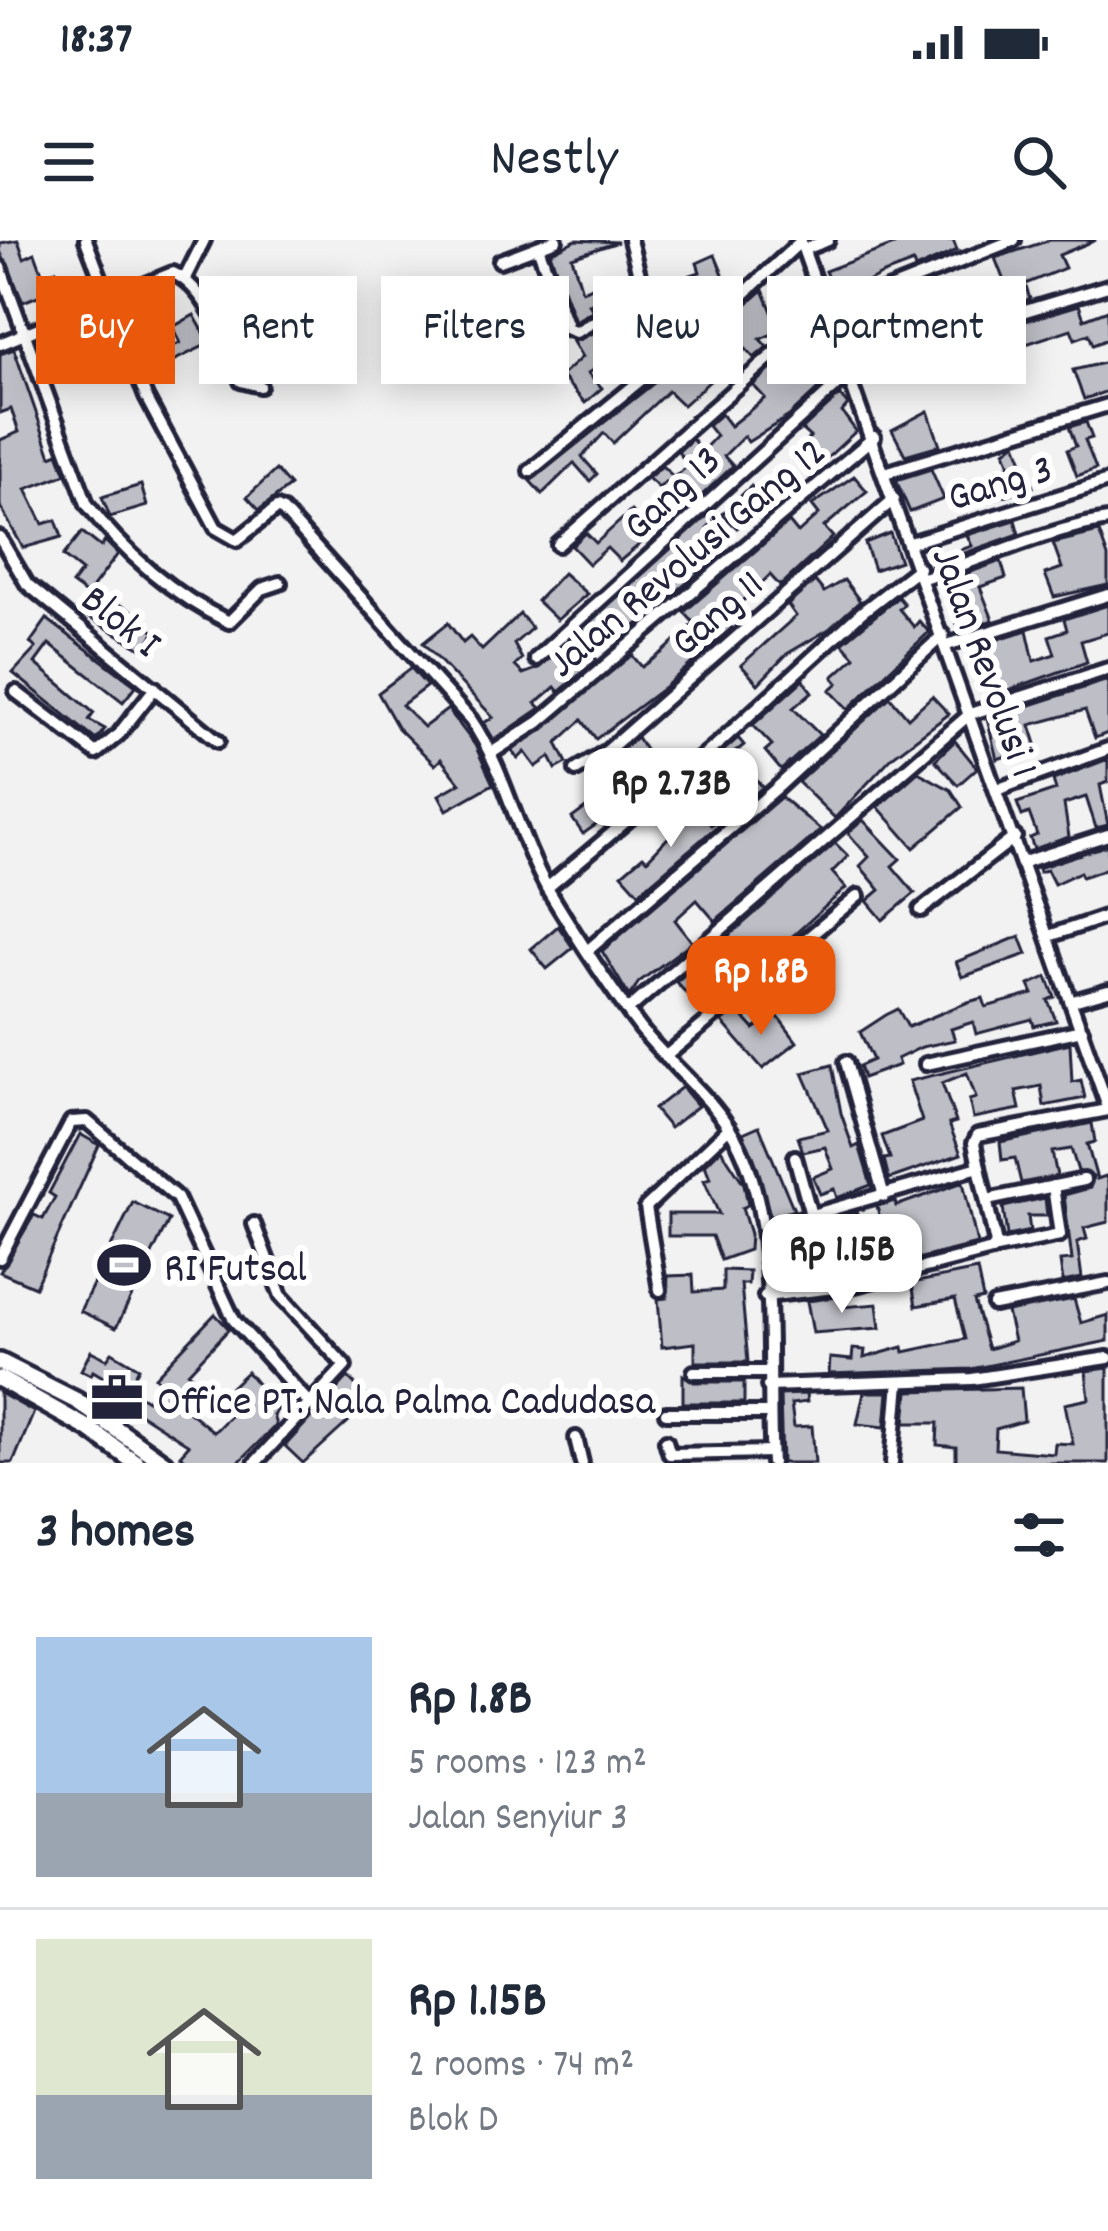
<!DOCTYPE html>
<html lang="en">
<head>
<meta charset="utf-8">
<style>
  body { margin:0; font-family:Dekko,sans-serif; background:#f2f2f3; color:#1f2937; height:100vh; display:flex; flex-direction:column; font-size:45px; white-space:nowrap }
  * { box-sizing:border-box; margin:0 }
  p { font-size:39px; color:#747a83 }
  .icon { flex:none; width:66px; height:66px; fill:none; stroke:currentColor; stroke-width:2; stroke-linecap:round; stroke-linejoin:round }
  .map { position:relative; height:1223px; overflow:hidden }
  .details { display:flex; flex-direction:column; background:#fff; flex:1 }
  .details>* { flex:none }
  .top-card { position:absolute; left:36px; top:36px; width:1038px; height:108px; display:flex; gap:24px }
  .price { position:absolute; translate:-50% -102px; padding:0 27px; border-radius:24px; background:#fff; color:#222; font-size:39px; line-height:78px; filter:drop-shadow(0 3px 6px #0008) }
  .price::after { content:''; position:absolute; left:50%; top:72px; width:36px; height:27px; margin-left:-18px; background:inherit; clip-path:polygon(0 0,100% 0,50% 100%) }
  .price.on { background:#ea580c; color:#fff }
  ul { padding:0; list-style:none }
  li { display:flex; align-items:center; gap:36px; height:300px; padding:0 36px }
  li+li { border-top:3px solid #e0e1e3 }
  li span { display:grid; place-items:center; flex:none; width:336px; height:240px; border-radius:0px; color:#555 }
  li>.icon { margin-inline-start:auto }
  span .icon { width:144px; height:144px; fill:#fffc; stroke-width:1 }
  li b { font-size:51px }
  h2 { display:flex; justify-content:space-between; align-items:center; height:144px; padding:0 36px; font-size:51px }
  .tag { padding:0 42px; border-radius:0px; background:#fff; box-shadow:0 6px 30px #0003; font-size:42px; line-height:108px }
  .tag.on { background:#ea580c; color:#fff }
  .status { display:flex; justify-content:space-between; align-items:center; height:84px; padding:0 60px; background:#fff; direction:ltr }
  .status svg { height:33px; fill:currentColor }
  header { display:flex; justify-content:space-between; align-items:center; height:156px; padding:0 36px; background:#fff; font-size:54px; font-weight:600 }
  .map>svg:first-child { display:block }
  .building { fill:#bebec6; stroke:#22223b; stroke-width:3 }
  .lines { fill:none; stroke-linecap:round; stroke-linejoin:round }
  .minor-casing { stroke:#22223b; stroke-width:20 }
  .secondary-casing { stroke:#22223b; stroke-width:24 }
  .minor { stroke:#fff; stroke-width:10 }
  .secondary { stroke:#fff; stroke-width:15 }
  .labels { text-anchor:middle; stroke-width:12; stroke-linejoin:round; paint-order:stroke }
  .street-label { font-size:42px; fill:#22223b; stroke:#fff }
  .poi-label { font-size:42px; fill:#22223b; stroke:#fff; text-anchor:start }
</style>
</head>
<body>
<div class="status"><b>18:37</b><svg viewBox="0 0 49 12"><path d="M0 12V9h3v3zM5 12V6h3v6zM10 12V3h3v9zM15 12V0h3v12zM26 1h20v11H26zM47 4h2v5h-2z"/></svg></div>
<header><svg class="icon" aria-label="menu" viewBox="0 0 24 24"><path d="M4 6h16M4 12h16M4 18h16"/></svg>Nestly<svg class="icon" aria-label="search" viewBox="0 0 24 24"><circle cx="10" cy="10" r="6"/><path d="M15 15l6 6"/></svg></header>
<div class="map">
<svg width="1108" height="1223" viewBox="0 0 1108 1223">
  <rect width="100%" height="100%" fill="#f2f2f3"/>
  <filter id="ink" filterUnits="userSpaceOnUse"><feTurbulence type="fractalNoise" baseFrequency=".00833" numOctaves="2"/><feDisplacementMap in="SourceGraphic" scale="24" xChannelSelector="R" yChannelSelector="G"/><feConvolveMatrix kernelMatrix="1 2 1 2 8 2 1 2 1" color-interpolation-filters="sRGB"/></filter>
  <g filter="url(#ink)">
    <g class="building">
      <polygon points="18,0 24,18 35,13 43,35 56,30 63,46 23,62 0,11 0,3"/>
      <polygon points="576,0 618,2 572,17 582,51 599,44 605,58 589,64 593,71 575,81 550,13"/>
      <polygon points="894,0 953,0 957,10 915,29 913,23 881,35 837,58 825,31 894,5"/>
      <polygon points="1050,0 1096,0 1059,15 1065,28 1025,44 1030,59 1013,64 995,18"/>
      <polygon points="715,15 729,49 706,58 710,68 640,101 629,74 658,51 666,68 686,60 679,39 700,32 697,23"/>
      <polygon points="763,50 780,91 760,99 767,107 754,118 746,109 683,165 668,151 613,203 604,193 582,217 597,234 590,241 574,223 542,254 530,241 683,120 690,127 726,104 715,92"/>
      <polygon points="917,50 923,68 906,74 912,89 879,102 876,93 851,103 843,82"/>
      <polygon points="1079,65 1084,79 1108,70 1108,99 1093,105 1089,94 1075,99 1071,89 987,117 978,95"/>
      <polygon points="194,75 210,103 148,133 142,119 180,103 173,87"/>
      <polygon points="603,88 610,101 598,109 606,121 588,133 602,148 585,163 561,136 582,117 573,102"/>
      <polygon points="804,100 832,136 789,176 748,202 744,196 724,216 733,226 688,268 665,242 659,248 648,238 662,226 674,237 689,225 678,212 692,199 702,211 716,196 708,186 721,174 730,186 765,158 753,145"/>
      <polygon points="14,109 51,216 58,213 66,234 26,249 43,284 56,280 62,297 23,308 0,266 0,200 19,192 11,169 0,173 0,114"/>
      <polygon points="1108,122 1108,151 1084,159 1073,130"/>
      <polygon points="840,155 848,165 842,172 856,191 809,235 791,216 810,197 802,190"/>
      <polygon points="928,171 940,205 905,215 892,190"/>
      <polygon points="1086,182 1092,198 1085,200 1096,229 1077,236 1067,210 1076,206 1069,187"/>
      <polygon points="1016,203 1033,247 988,261 980,241 1010,225 1005,211"/>
      <polygon points="931,229 944,259 910,272 896,240"/>
      <polygon points="276,230 290,246 259,270 247,257"/>
      <polygon points="854,236 867,251 824,287 833,297 780,346 770,335 724,379 732,388 666,446 596,499 582,480 557,503 567,523 556,529 550,517 536,527 525,512 518,519 512,511 632,415 642,427 663,412 694,383 684,372 789,282 798,293 819,274 812,265"/>
      <polygon points="141,245 147,266 110,277 102,257"/>
      <polygon points="751,246 767,262 737,288 722,274"/>
      <polygon points="631,271 652,294 620,321 607,308 589,324 572,306 586,293 596,303"/>
      <polygon points="707,276 713,282 707,288 723,306 693,338 671,356 657,340 639,355 654,371 621,398 607,381 596,387 581,400 597,420 559,452 555,447 536,463 541,468 494,500 484,483 493,477 423,403 448,383 463,403 470,397 482,410 520,374 532,388 514,404 522,419 515,426 523,434 539,428"/>
      <polygon points="1015,280 1019,294 931,325 930,321 972,306 967,295"/>
      <polygon points="82,292 101,307 105,301 118,314 87,355 72,344 82,331 63,316"/>
      <polygon points="1099,292 1108,317 1108,345 1054,357 1045,334 1062,328 1053,303"/>
      <polygon points="890,293 900,321 874,330 865,303"/>
      <polygon points="1001,321 1006,338 980,347 993,380 960,391 940,343"/>
      <polygon points="563,333 587,354 557,380 537,361"/>
      <polygon points="844,340 860,361 829,389 787,414 758,444 741,425 796,376 788,365 815,341 824,352"/>
      <polygon points="94,351 137,374 134,379 155,392 143,409 79,372"/>
      <polygon points="898,357 904,364 899,369 914,387 919,381 929,392 848,469 830,450 838,443 833,437 855,417 842,403"/>
      <polygon points="1108,365 1108,393 1081,401 1087,422 986,458 975,415 969,417 967,409 1027,390 1034,421 1055,414 1049,396 1067,390 1064,379"/>
      <polygon points="47,379 136,446 123,462 49,404 35,423 94,473 89,480 105,489 96,500 13,433 36,408 30,403"/>
      <polygon points="411,428 427,446 402,465 424,487 448,469 475,505 493,544 447,570 439,555 460,543 441,519 435,525 398,488 378,453"/>
      <polygon points="803,440 812,452 793,468 820,495 781,530 765,511 772,505 753,485"/>
      <polygon points="1108,440 1108,493 1095,498 1085,470 1030,485 1037,507 997,519 987,479"/>
      <polygon points="932,456 949,474 893,516 835,578 798,542 890,457 908,478"/>
      <polygon points="637,497 660,534 624,570 621,567 583,594 572,578 602,556 590,533"/>
      <polygon points="738,498 744,505 733,514 763,547 748,560 742,553 725,570 708,553 691,570 675,553"/>
      <polygon points="955,501 977,528 958,545 935,520"/>
      <polygon points="1108,519 1108,542 1100,545 1108,585 1096,588 1086,557 1064,564 1069,597 1034,609 1030,598 1037,595 1029,573 1022,576 1017,563 1056,550 1053,540"/>
      <polygon points="918,532 951,550 962,567 914,608 878,567"/>
      <polygon points="781,557 821,590 715,681 697,660 675,680 692,702 639,742 629,756 602,711"/>
      <polygon points="696,568 711,585 726,572 729,576 639,653 622,634 643,616 647,620"/>
      <polygon points="863,580 900,619 892,626 915,653 883,680 867,661 880,650 860,626 869,617 848,593"/>
      <polygon points="835,603 848,616 832,632 846,648 757,728 740,711 733,717 745,733 704,772 676,742"/>
      <polygon points="1108,605 1108,627 1100,631 1082,637 1080,632 1054,644 1047,630 1039,632 1038,628"/>
      <polygon points="558,686 573,708 547,729 531,709"/>
      <polygon points="1020,696 1027,714 962,737 956,722"/>
      <polygon points="808,710 826,733 791,761 771,741"/>
      <polygon points="1047,737 1055,757 1048,760 1056,781 1034,786 1032,779 976,794 973,782 951,789 955,800 922,807 897,819 899,825 863,838 859,826 873,820 860,792 886,775 898,769 908,787 968,762 983,758 986,767 1033,754 1029,745"/>
      <polygon points="737,770 754,789 776,774 797,802 763,829 722,782"/>
      <polygon points="1070,803 1072,842 1081,840 1085,858 1044,866 1041,846 1016,851 1020,869 973,878 969,860 976,858 967,833 942,843 956,882 949,884 961,914 889,939 884,919 890,918 882,896 922,881 909,841"/>
      <polygon points="832,825 841,873 853,908 859,905 871,945 837,958 834,949 820,954 813,937 833,929 825,907 803,912 798,897 828,890 803,833"/>
      <polygon points="682,847 698,866 670,888 654,869"/>
      <polygon points="1092,883 1095,902 1087,904 1097,939 1106,936 1108,943 1108,982 1084,988 1087,999 1077,1002 1082,1038 1063,1042 1060,1021 1072,1020 1064,955 1090,948 1093,937 1078,931 1071,909 1052,912 1057,936 1021,943 1015,918 1002,920 1000,902"/>
      <polygon points="759,886 794,970 771,977 743,893"/>
      <polygon points="80,894 99,905 35,1047 0,1032 34,975 43,979 55,957 49,953"/>
      <polygon points="721,909 744,944 748,965 742,968 750,994 749,1010 721,1020 712,996 668,996 668,974 719,974 704,940 710,938 705,925"/>
      <polygon points="963,942 977,1004 913,1020 909,1007 888,1014 877,966 895,961 896,966"/>
      <polygon points="1045,958 1047,976 1028,976 1030,991 1007,996 1003,967"/>
      <polygon points="133,962 169,980 116,1088 80,1071"/>
      <polygon points="857,972 867,1000 842,1008 846,1022 830,1027 824,1008 804,1015 801,1042 778,1045 773,996"/>
      <polygon points="723,1030 749,1031 748,1044 741,1044 748,1122 695,1122 695,1103 662,1107 658,1059 667,1058 668,1036 693,1035 694,1052 723,1050"/>
      <polygon points="977,1030 983,1059 974,1061 988,1109 1014,1101 1007,1072 1074,1059 1081,1083 1108,1075 1108,1101 971,1129 829,1134 830,1118 852,1120 853,1109 865,1110 864,1118 903,1107 904,1112 965,1099 955,1059 916,1066 912,1043"/>
      <polygon points="838,1057 842,1067 877,1064 880,1088 813,1093 807,1061"/>
      <polygon points="215,1074 229,1089 188,1133 205,1148 189,1172 214,1192 245,1161 231,1147 247,1132 278,1169 273,1175 276,1185 238,1223 190,1223 180,1215 189,1205 128,1166 139,1155 147,1160 159,1141 155,1137"/>
      <polygon points="91,1111 107,1119 112,1112 139,1128 126,1151 93,1131 91,1135 81,1130"/>
      <polygon points="1108,1128 1108,1223 956,1223 956,1207 937,1205 938,1183 905,1183 908,1151 1021,1148 1024,1181 996,1189 995,1209 1054,1214 1055,1203 1073,1204 1065,1164 1089,1159 1086,1131"/>
      <polygon points="683,1135 694,1142 744,1142 744,1163 683,1163"/>
      <polygon points="348,1137 371,1161 303,1223 285,1206"/>
      <polygon points="864,1152 888,1152 885,1187 857,1184"/>
      <polygon points="0,1153 34,1172 13,1223 0,1223"/>
      <polygon points="806,1154 807,1162 791,1164 794,1187 812,1186 815,1223 782,1223 780,1155"/>
    </g>
    <g class="lines">
      <g class="minor-casing">
        <g id="minor">
          <path d="M86 0 146 157 216 288 237 300 277 268 283 271 471 480C507 533 517 597 550 653 578 699 608 746 641 789 673 829 718 861 740 907 781 993 766 1128 772 1223"/>
          <polyline points="800,0 1108,867"/>
          <polyline points="538,7 568,89 576,92 644,54 630,0"/>
          <polyline points="805,9 828,0"/>
          <polyline points="500,21 556,0"/>
          <path d="M0 27 87 264C123 312 174 356 229 382L262 349 280 343"/>
          <polyline points="185,38 204,0"/>
          <path d="M0 104 173 33C208 48 228 108 241 141L260 146"/>
          <polyline points="847,125 1108,46"/>
          <polyline points="530,231 731,66 801,1"/>
          <polyline points="885,233 1108,165"/>
          <polyline points="0,298 27,344 218,501"/>
          <polyline points="910,303 1108,241"/>
          <polyline points="558,305 812,80 1014,0"/>
          <path d="M923 338C986 319 1043 290 1108 280"/>
          <polyline points="947,405 1108,355"/>
          <polyline points="536,419 850,133"/>
          <polyline points="16,452 96,513 118,495 155,448"/>
          <polyline points="493,512 539,482 874,197"/>
          <polyline points="576,530 607,511 894,259"/>
          <polyline points="999,549 1108,509"/>
          <polyline points="1024,622 1108,595"/>
          <polyline points="547,648 720,502 862,372 919,328"/>
          <polyline points="921,670 1015,597"/>
          <polyline points="1049,696 1108,676"/>
          <polyline points="587,711 778,547 943,395"/>
          <polyline points="1073,761 1108,751"/>
          <polyline points="628,770 970,474 1108,429"/>
          <polyline points="666,816 858,656"/>
          <polyline points="846,822 884,956"/>
          <polyline points="926,824 1082,790"/>
          <polyline points="795,917 811,975"/>
          <polyline points="987,960 1084,940"/>
          <polyline points="254,984 281,1056 345,1126 255,1223"/>
          <polyline points="763,989 979,927 974,903 978,895 1108,870"/>
          <polyline points="996,1008 1060,995 1053,946"/>
          <polyline points="0,1018 71,882 87,881 177,958 234,1080 310,1164"/>
          <polyline points="660,1050 646,967 729,888"/>
          <polyline points="765,1056 851,1046 992,1010 996,1004 979,927"/>
          <polyline points="994,1065 1108,1043"/>
          <polyline points="694,1132 767,1132"/>
          <polyline points="768,1146 972,1139 1108,1118"/>
          <polyline points="666,1173 769,1173"/>
          <polyline points="576,1198 582,1223"/>
          <polyline points="666,1201 670,1214 771,1212"/>
          <polyline points="892,1223 899,1142"/>
        </g>
      </g>
      <g class="secondary-casing">
        <g id="secondary">
          <polyline points="0,1122 77,1161 164,1223"/>
          <polyline points="0,1139 89,1189 136,1223"/>
        </g>
      </g>
      <use href="#minor" class="minor"/>
      <use href="#secondary" class="secondary"/>
    </g>
  </g>
  <defs>
    <g id="stadium-bare" transform="scale(4.14)"><path d="M0-5a6.5 5 0 1 0 0 10a6.5 5 0 1 0 0-10ZM-3.5-1.8h7v3.6h-7Z" fill="#22223b" stroke="#fff" stroke-width="2.5" paint-order="stroke"/></g>
    <g id="office-bare" transform="scale(4.14)"><path d="M-6-3h4V-5.5h4V-3h4V5H-6ZM-1-4.5V-3h2v-1.5ZM-6 0V1H6V0Z" fill="#22223b" stroke="#fff" stroke-width="2.5" paint-order="stroke"/></g>
  </defs>
  <g fill-rule="evenodd">
    <use href="#stadium-bare" x="124" y="1025"/>
    <use href="#office-bare" x="117" y="1158"/>
  </g>
  <g class="labels">
    <g class="street-label">
      <text transform="translate(999 240) rotate(-17)" y="15">Gang 3</text>
      <text transform="translate(670 251) rotate(-43)" y="15">Gang 13</text>
      <text transform="translate(685 315) rotate(-40)" y="15">Jalan Revolusi Gang 12</text>
      <text transform="translate(715 371) rotate(-41)" y="15">Gang 11</text>
      <text transform="translate(123 379) rotate(39)" y="15">Blok I</text>
      <text transform="translate(988 421) rotate(70)" y="15">Jalan Revolusi 1</text>
    </g>
    <g class="poi-label">
      <text x="164" y="1040">RI Futsal</text>
      <text x="157" y="1173">Office PT. Nala Palma Cadudasa</text>
    </g>
  </g>
</svg>
<b class="price" style="left:671px;top:610px">Rp 2.73B</b>
<b class="price on" style="left:761px;top:798px">Rp 1.8B</b>
<b class="price" style="left:842px;top:1076px">Rp 1.15B</b>
<div class="top-card">
<a class="tag on">Buy</a>
<a class="tag">Rent</a>
<a class="tag">Filters</a>
<a class="tag">New</a>
<a class="tag">Apartment</a>
</div>
</div>
<section class="details">
<h2>3 homes<svg class="icon" aria-label="filters" viewBox="0 0 24 24"><path d="M4 7h16M4 17h16"/><circle cx="9" cy="7" r="2"/><circle cx="15" cy="17" r="2"/></svg></h2>
<ul>
<li><span style="background:linear-gradient(#a9c7e8 65%,#9aa5b1 0)"><svg class="icon" aria-label="home" viewBox="0 0 24 24"><path d="M3 11l9-7 9 7M6 9v11h12V9"/></svg></span><div><b>Rp 1.8B</b><p>5 rooms · 123 m²</p><p>Jalan Senyiur 3</p></div></li>
<li><span style="background:linear-gradient(#dfe7d0 65%,#9aa5b1 0)"><svg class="icon" aria-label="home" viewBox="0 0 24 24"><path d="M3 11l9-7 9 7M6 9v11h12V9"/></svg></span><div><b>Rp 1.15B</b><p>2 rooms · 74 m²</p><p>Blok D</p></div></li>
</ul>
</section>
</body>
</html>
